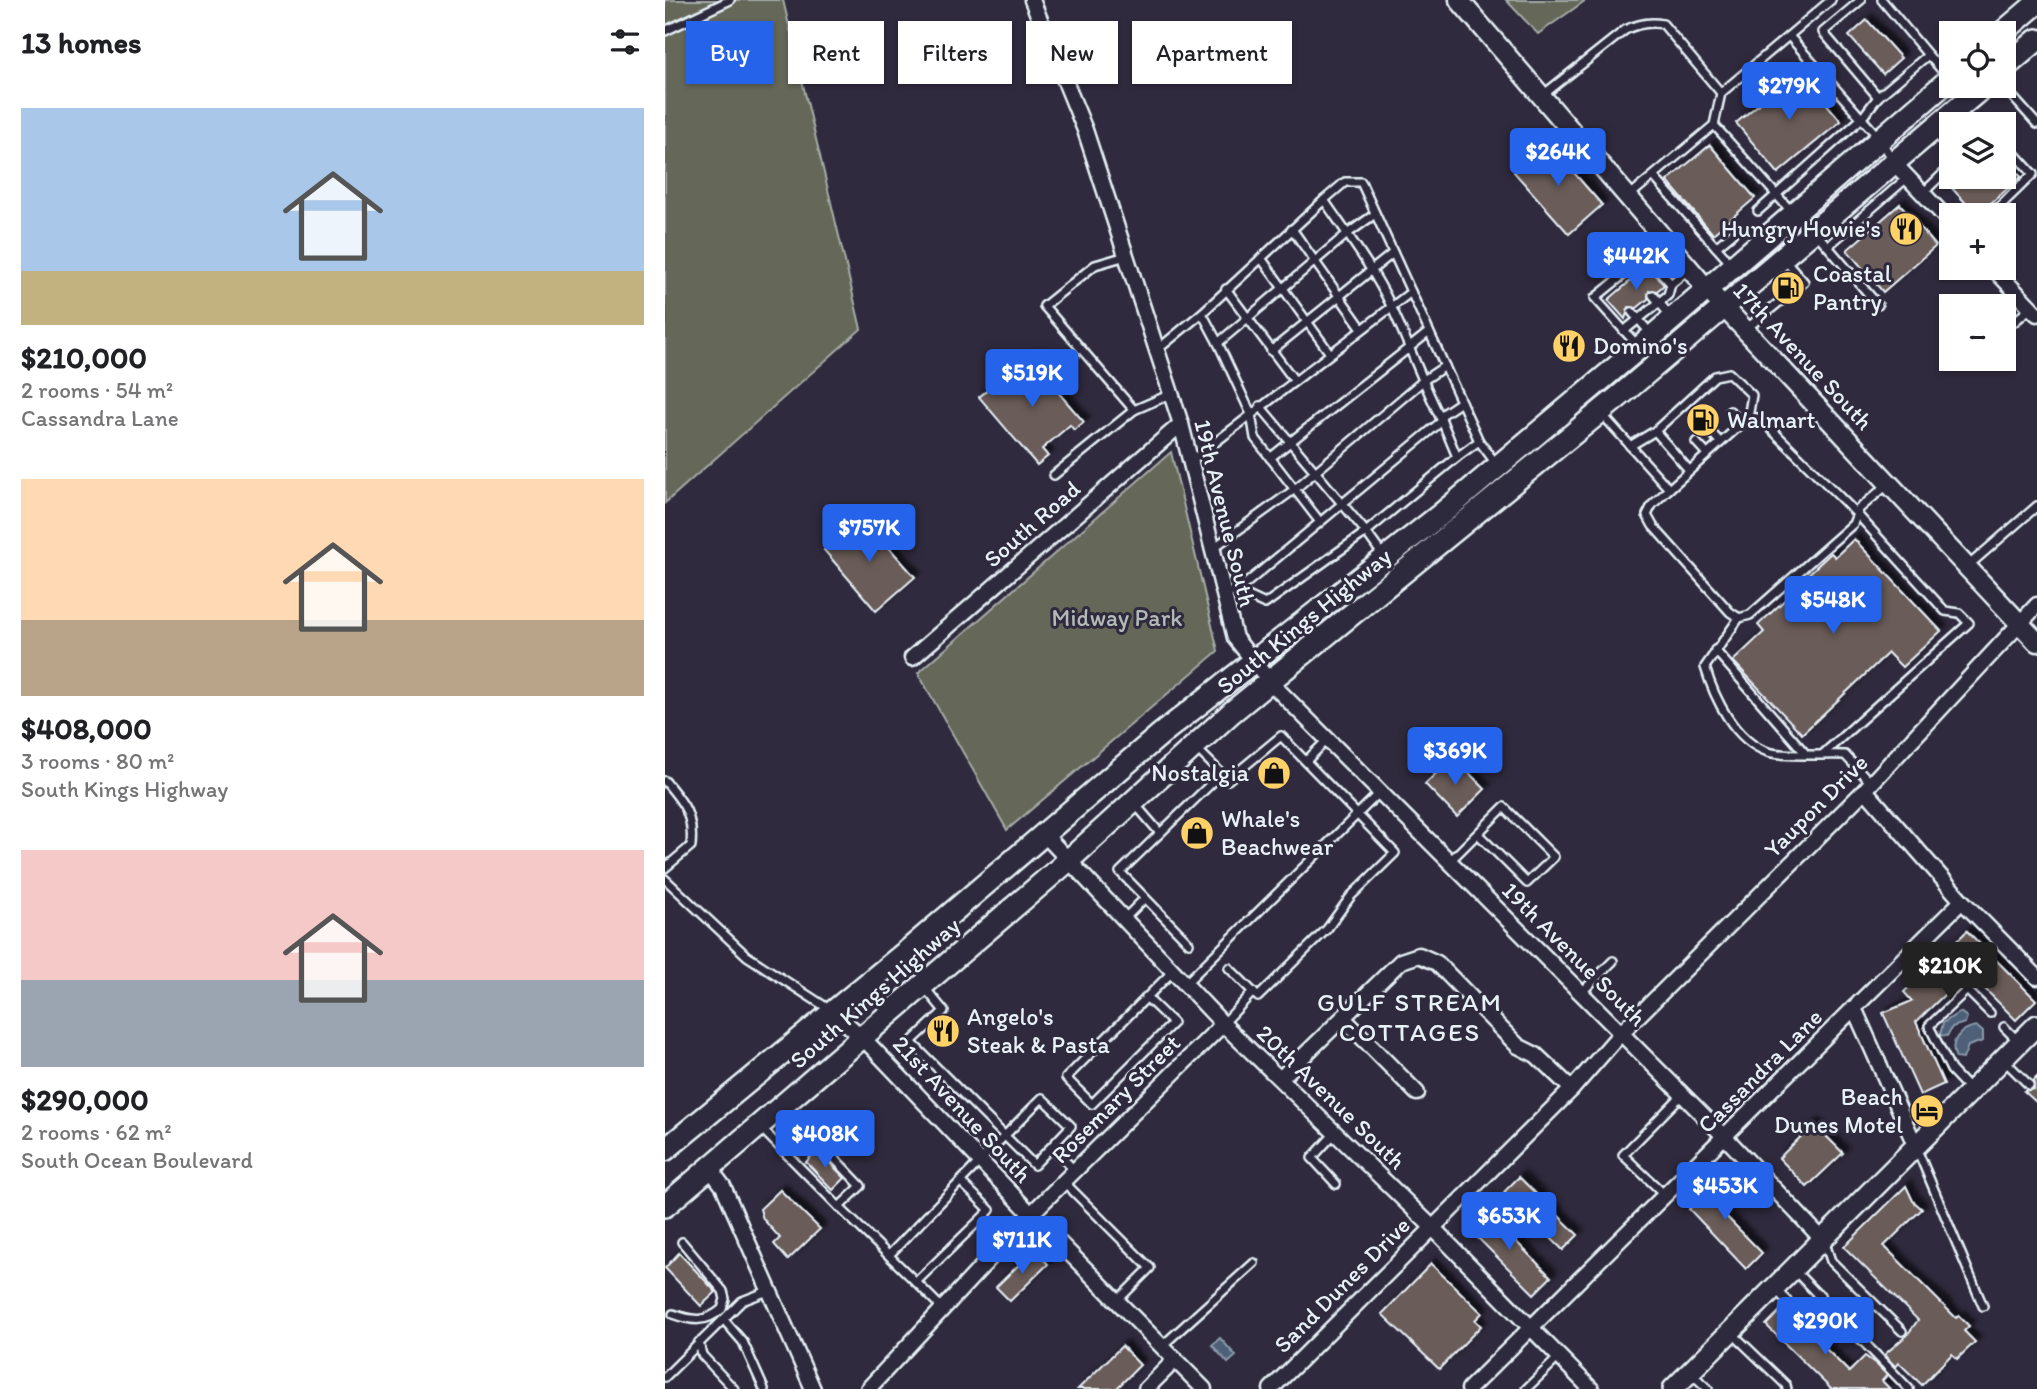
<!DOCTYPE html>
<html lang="en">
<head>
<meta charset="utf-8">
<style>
  body { margin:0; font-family:Itim,sans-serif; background:#f2f2f2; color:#202124; height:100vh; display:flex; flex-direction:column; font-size:26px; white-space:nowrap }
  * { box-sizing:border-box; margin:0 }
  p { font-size:23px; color:#757577 }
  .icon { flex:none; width:38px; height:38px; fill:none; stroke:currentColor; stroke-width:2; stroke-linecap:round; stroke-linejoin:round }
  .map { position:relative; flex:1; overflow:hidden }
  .drawer { display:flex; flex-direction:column; background:#fff; width:665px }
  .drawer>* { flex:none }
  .top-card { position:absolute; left:21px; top:21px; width:665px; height:63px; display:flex; gap:14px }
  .fabs { position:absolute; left:1274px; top:21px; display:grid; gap:14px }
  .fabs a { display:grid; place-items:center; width:77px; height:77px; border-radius:0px; background:#fff; box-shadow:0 2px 5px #0004; font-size:35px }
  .price { position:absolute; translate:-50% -60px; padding:0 16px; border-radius:7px; background:#2563eb; color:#fff; font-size:23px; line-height:46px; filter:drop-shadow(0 2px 4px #0008) }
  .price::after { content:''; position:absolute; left:50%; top:42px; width:21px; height:16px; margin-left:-10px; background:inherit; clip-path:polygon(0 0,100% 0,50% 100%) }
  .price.on { background:#222; color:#fff }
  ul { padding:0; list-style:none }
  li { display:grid; align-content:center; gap:14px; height:371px; padding:0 21px }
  li span { display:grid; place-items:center; height:217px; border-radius:0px; color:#555 }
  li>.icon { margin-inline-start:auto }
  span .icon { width:126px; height:126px; fill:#fffc; stroke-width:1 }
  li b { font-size:30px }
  h2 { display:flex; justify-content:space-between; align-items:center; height:84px; padding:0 21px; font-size:30px }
  .chip { padding:0 24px; border-radius:0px; background:#fff; box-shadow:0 2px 5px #0004; font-size:24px; line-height:63px }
  .chip.on { background:#2563eb; color:#fff }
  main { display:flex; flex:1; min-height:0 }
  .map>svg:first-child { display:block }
  .green { fill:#656759; stroke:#a6aca8; stroke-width:2 }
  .water { fill:#4d6077; stroke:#8b9aab; stroke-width:2 }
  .building { fill:#6a5c58; stroke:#e8f1f8; stroke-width:2; filter:url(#shadow) }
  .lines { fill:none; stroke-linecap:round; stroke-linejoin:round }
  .service-casing { stroke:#e8f1f8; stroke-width:12 }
  .minor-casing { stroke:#e8f1f8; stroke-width:19 }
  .tertiary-casing { stroke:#e8f1f8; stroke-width:23 }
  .secondary-casing { stroke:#e8f1f8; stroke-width:24 }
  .primary-casing { stroke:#e8f1f8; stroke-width:26 }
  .service { stroke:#2f2a3d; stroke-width:7 }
  .minor { stroke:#2f2a3d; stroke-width:14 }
  .tertiary { stroke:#2f2a3d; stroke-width:18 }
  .secondary { stroke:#2f2a3d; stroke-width:19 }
  .primary { stroke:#2f2a3d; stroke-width:21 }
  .labels { text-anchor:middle; stroke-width:6; stroke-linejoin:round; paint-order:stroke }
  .poi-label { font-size:24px; fill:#e8f1f8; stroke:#2f2a3d; text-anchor:start }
  .street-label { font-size:24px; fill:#e8f1f8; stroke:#2f2a3d }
  .park-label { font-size:24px; fill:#b4bab8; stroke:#2f2a3d }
  .neighbourhood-label { font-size:26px; letter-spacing:2px; fill:#e8f1f8; stroke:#2f2a3d }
</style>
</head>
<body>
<main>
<section class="drawer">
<h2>13 homes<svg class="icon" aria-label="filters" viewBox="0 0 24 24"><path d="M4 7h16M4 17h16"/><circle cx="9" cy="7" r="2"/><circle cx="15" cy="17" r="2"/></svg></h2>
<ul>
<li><span style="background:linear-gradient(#a9c7e8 75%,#c2b280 0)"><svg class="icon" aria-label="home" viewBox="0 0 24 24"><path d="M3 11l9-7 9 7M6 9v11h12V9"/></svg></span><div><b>$210,000</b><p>2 rooms · 54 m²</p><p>Cassandra Lane</p></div></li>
<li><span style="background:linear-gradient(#ffd9b3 65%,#b9a48a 0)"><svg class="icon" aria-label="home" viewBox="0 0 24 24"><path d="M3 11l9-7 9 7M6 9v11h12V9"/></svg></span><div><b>$408,000</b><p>3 rooms · 80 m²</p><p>South Kings Highway</p></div></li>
<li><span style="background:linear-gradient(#f6c9c9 60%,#9aa5b1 0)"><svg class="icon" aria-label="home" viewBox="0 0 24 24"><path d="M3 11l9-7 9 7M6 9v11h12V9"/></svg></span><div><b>$290,000</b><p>2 rooms · 62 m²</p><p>South Ocean Boulevard</p></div></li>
</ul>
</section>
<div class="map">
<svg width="1372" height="1389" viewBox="0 0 1372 1389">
  <defs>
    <filter id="shadow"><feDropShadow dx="5.5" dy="-5.5" stdDeviation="2" flood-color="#0009"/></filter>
  </defs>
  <rect width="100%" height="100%" fill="#2f2a3d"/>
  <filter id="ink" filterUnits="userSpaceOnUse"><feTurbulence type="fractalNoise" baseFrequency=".0143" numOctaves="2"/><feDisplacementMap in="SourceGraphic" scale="14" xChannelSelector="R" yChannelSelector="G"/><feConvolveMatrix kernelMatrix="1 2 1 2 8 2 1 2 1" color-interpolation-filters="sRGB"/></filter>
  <g filter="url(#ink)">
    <g class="green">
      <polygon points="0,0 118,0 196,329 0,503"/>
      <polygon points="841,0 921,0 873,34"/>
      <polygon points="506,452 553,651 342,830 253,673"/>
    </g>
    <g class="water">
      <polygon points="1295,1012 1302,1017 1300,1023 1287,1027 1282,1036 1275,1035 1278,1023"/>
      <path d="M1311 1026 1318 1032V1041L1303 1046 1298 1059 1291 1058C1283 1042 1295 1029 1311 1026Z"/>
      <polygon points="555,1338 571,1356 563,1363 547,1345"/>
    </g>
    <g class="building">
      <polygon points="1202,20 1236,58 1218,74 1184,36"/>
      <polygon points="1134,71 1176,121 1113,173 1071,123"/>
      <polygon points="883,143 937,205 904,234 849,172"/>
      <polygon points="1045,145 1090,198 1048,234 1002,181"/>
      <polygon points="1339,158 1356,177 1312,215 1283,184 1291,177 1339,177"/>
      <polygon points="1235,204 1271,246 1218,292 1182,250"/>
      <polygon points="983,266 999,285 992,291 984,291 983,299 972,308 964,307 960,319 943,300"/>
      <polygon points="368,356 389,380 385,383 419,422 409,430 405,425 377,449 383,456 372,465 314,397 324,389 332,391"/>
      <polygon points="197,517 250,577 211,611 159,550"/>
      <polygon points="1189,539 1276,631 1237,667 1223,653 1137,734 1068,661 1099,632 1093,625 1138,583 1136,581 1166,553 1170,557"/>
      <polygon points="788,757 820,789 792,817 760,784"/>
      <polygon points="1302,931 1371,1000 1351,1020 1303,972 1251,1022 1279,1084 1255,1095 1218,1013 1247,1001 1239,992"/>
      <polygon points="1372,1077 1372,1103 1359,1091 1369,1089 1368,1081"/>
      <polygon points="1149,1124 1178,1153 1142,1187 1114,1158"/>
      <polygon points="152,1150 180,1178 168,1190 141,1162"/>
      <polygon points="1059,1176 1075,1192 1055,1210 1097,1253 1081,1269 1024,1209"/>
      <polygon points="854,1177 913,1235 898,1250 839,1192"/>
      <polygon points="1241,1186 1248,1201 1257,1209 1219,1246 1291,1318 1294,1316 1304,1326 1299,1331 1310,1342 1292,1359 1287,1354 1257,1385 1234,1363 1231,1367 1219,1355 1242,1335 1253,1320 1179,1247"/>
      <polygon points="115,1190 155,1229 123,1260 109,1244 115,1238 98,1219 95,1209"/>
      <polygon points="820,1210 886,1277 869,1294 802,1227"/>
      <polygon points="369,1250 383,1264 345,1301 331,1287"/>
      <polygon points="14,1253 51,1292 36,1306 0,1268"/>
      <polygon points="766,1264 817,1313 810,1320 816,1326 774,1369 717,1314"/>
      <polygon points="1119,1307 1184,1372 1200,1356 1211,1364 1222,1375 1217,1381 1225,1389 1166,1389 1101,1325"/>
      <polygon points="457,1346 475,1365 451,1389 413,1389"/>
    </g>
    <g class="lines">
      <g class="service-casing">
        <g id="service">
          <polyline points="1196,0 1158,32 1213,97"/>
          <polyline points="0,31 65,0"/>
          <polyline points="1124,36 1215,139 1229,162"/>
          <polyline points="1263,55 1284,78"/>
          <polyline points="1338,86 1372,124"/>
          <polyline points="1056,93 1166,0"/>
          <path d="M878 95 960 30C972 24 984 21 998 24L1056 93 1049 125"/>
          <polyline points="1293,112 1304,124"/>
          <polyline points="1270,133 1286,150"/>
          <polyline points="989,177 1067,265"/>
          <polyline points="1258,193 1286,166"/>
          <polyline points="964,196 1049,125 1126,211"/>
          <polyline points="659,200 680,182 696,182 814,441 792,457"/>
          <polyline points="1093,211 1197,118 1213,97 1263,55 1217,0"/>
          <polyline points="1326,215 1368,174 1339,142"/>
          <polyline points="627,229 696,327"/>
          <polyline points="1152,234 1213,305"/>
          <polyline points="1163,246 1243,177"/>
          <polyline points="1051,247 1068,233"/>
          <polyline points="981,255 1006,284 1024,269"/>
          <polyline points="461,256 430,265 379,306 469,410"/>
          <polyline points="596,258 664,352"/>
          <polyline points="561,289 629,380"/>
          <polyline points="988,295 1007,318"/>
          <polyline points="967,312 987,335"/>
          <polyline points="1081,329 1139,282 1120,260"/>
          <polyline points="1339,330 1366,308"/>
          <polyline points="959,331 1003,295 1006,284"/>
          <polyline points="553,343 586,414 590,438 655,522"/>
          <polyline points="972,345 930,298 1000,241"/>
          <polyline points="492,350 537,313"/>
          <polyline points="606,351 728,253"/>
          <polyline points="1299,363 1304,359"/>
          <polyline points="595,406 701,532 792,457 777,421"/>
          <polyline points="1065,411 1077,423"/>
          <polyline points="936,413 1004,489 987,505 982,515 988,526 1065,612 1074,618 1085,615 1188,524 1194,509 1222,485"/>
          <polyline points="775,416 796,402"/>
          <polyline points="1043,429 1055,442"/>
          <polyline points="990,431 1024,470"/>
          <polyline points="814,441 832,465"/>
          <polyline points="1031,442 1042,454"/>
          <polyline points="965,446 990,431 1050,376 1064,373 1087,395 1083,418"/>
          <polyline points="605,458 764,332"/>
          <polyline points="526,461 746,292"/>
          <polyline points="389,475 469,410 506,394"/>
          <polyline points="1004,489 1083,418 1095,418 1192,514 1280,611 1294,613 1304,623 1158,754"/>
          <polyline points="547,549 630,489 759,380 780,366"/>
          <polyline points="1303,566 1372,506"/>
          <path d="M572 591 777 421C758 384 744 344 726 306 708 268 682 234 659 200L537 313 553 343 682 234 710 214"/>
          <polyline points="557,595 572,591 600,604 701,532 719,557"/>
          <path d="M1074 618 1040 667C1049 697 1069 741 1103 752 1118 757 1162 754 1180 755L1206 783"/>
          <polyline points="1050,650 1140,753"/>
          <polyline points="530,747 563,780 616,736 730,853 686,896 662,929 593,997 564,968"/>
          <polyline points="641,761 662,740"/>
          <path d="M0 781C19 803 29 816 26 846L0 868"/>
          <polyline points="470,804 495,833"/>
          <polyline points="785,861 839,807 889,857 862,883 813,834"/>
          <polyline points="0,879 82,956 167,1011"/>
          <polyline points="459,919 480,898"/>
          <polyline points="524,943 455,872 556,774"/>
          <polyline points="521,983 715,792"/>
          <polyline points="916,993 948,961"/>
          <polyline points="481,997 508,1023 427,1104 401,1078 508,971"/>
          <polyline points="558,1024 588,992"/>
          <polyline points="1339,1027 1354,1042"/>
          <polyline points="1338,1059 1364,1085"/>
          <polyline points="1304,1089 1286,1070 1264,1026 1302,990 1325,1013"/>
          <polyline points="118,1108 165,1154"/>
          <polyline points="95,1127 174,1207 196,1186 171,1160"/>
          <polyline points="670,1133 647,1158 671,1184"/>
          <polyline points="387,1147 410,1171"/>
          <polyline points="1251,1147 1318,1306"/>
          <polyline points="399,1182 485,1268 452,1301"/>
          <polyline points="1000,1195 958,1155 1017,1095"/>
          <polyline points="174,1207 251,1282 325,1210 296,1182"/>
          <polyline points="1159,1240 1166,1261 1237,1331"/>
          <path d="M224 1255C275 1203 325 1150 377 1098L406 1126 369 1165 246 1042 279 1011 260 988"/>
          <polyline points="1129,1270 1244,1389"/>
          <polyline points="251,1282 278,1309"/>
          <polyline points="1110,1289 1135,1314 1155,1295"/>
          <path d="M8 1314C27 1321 41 1323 57 1309L60 1299 58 1291 17 1242"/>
          <polyline points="59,1320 78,1342 99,1389"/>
          <polyline points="1067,1333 1121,1385 1122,1389"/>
          <polyline points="34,1342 37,1355 69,1389"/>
          <polyline points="497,1346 589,1263"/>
          <polyline points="1026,1373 1043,1389"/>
          <polyline points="0,1377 77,1301 103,1291"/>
          <polyline points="861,1389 894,1357"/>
        </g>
      </g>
      <g class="minor-casing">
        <g id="minor">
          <polyline points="367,0 420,130 516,424 570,638 606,683 1060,1137 1158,1240"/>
          <polyline points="1229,163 1286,223"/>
          <polyline points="1328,268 1372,314"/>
          <polyline points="247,658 516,424"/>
          <polyline points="1200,790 1297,901 1372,977"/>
          <polyline points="378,833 558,1024 767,1227 926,1389"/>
          <polyline points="1189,1008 1251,1147"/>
          <polyline points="167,1011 198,1038 366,1214 539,1389"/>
          <polyline points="679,1019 752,1093"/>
          <polyline points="616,1078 736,961 754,955 772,963 853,1046 871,1055 907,1089"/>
          <polyline points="45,1169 58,1186 148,1389"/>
          <polyline points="203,1389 366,1214 558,1024"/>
          <polyline points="481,1389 510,1360"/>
          <polyline points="606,1389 907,1089 956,1033 1200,790 1372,605"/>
          <polyline points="804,1389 1297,901"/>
        </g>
      </g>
      <g class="tertiary-casing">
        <polyline id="tertiary" points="794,0 1042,289 1372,642"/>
      </g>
      <g class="secondary-casing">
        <polyline id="secondary" points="1008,1389 1372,1025"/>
      </g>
      <g class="primary-casing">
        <g id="primary">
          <polyline points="1337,33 1372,3"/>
          <polyline points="1339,68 1372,40"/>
          <polyline points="0,1150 248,946 496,734 775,515 974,348 1286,78"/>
          <polyline points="0,1206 404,860 567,712 957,394 1319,86"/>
        </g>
      </g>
      <use href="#service" class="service"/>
      <use href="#minor" class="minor"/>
      <use href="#tertiary" class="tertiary"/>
      <use href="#secondary" class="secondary"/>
      <use href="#primary" class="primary"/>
    </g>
  </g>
  <defs>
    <g id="restaurant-disc" transform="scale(1.75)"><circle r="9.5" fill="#ffd166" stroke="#2f2a3d"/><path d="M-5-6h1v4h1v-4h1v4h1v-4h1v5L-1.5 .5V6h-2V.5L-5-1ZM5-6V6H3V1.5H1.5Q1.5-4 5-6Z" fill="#111"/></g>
    <g id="fuel-disc" transform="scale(1.75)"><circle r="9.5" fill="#ffd166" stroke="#2f2a3d"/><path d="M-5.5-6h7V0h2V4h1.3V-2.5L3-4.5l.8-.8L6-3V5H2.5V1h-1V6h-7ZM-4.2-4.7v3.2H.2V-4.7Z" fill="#111"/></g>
    <g id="shop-disc" transform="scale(1.75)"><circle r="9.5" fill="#ffd166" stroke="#2f2a3d"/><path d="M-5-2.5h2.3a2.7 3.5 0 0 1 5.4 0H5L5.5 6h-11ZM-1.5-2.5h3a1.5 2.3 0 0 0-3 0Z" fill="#111"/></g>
    <g id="hotel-disc" transform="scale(1.75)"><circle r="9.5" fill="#ffd166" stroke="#2f2a3d"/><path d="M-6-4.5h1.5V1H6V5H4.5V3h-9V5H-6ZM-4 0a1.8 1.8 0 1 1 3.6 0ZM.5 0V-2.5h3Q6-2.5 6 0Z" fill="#111"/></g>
  </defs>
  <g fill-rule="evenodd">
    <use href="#restaurant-disc" x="1241" y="229"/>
    <use href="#fuel-disc" x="1123" y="288"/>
    <use href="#restaurant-disc" x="904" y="346"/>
    <use href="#fuel-disc" x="1038" y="420"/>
    <use href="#shop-disc" x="609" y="773"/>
    <use href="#shop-disc" x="532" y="833"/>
    <use href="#restaurant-disc" x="278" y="1031"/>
    <use href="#hotel-disc" x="1262" y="1111"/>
  </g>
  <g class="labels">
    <g class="poi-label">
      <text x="1216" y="237" text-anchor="end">Hungry Howie's</text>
      <text x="1148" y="282">Coastal<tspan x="1148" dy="28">Pantry</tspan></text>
      <text x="928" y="354">Domino's</text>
      <text x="1062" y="428">Walmart</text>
      <text x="584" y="781" text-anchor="end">Nostalgia</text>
      <text x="556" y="827">Whale's<tspan x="556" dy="28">Beachwear</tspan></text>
      <text x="302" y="1025">Angelo's<tspan x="302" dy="28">Steak &amp; Pasta</tspan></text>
      <text x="1238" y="1105" text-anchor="end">Beach<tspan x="1238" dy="28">Dunes Motel</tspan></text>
    </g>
    <g class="street-label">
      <text transform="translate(1138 356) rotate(47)" y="8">17th Avenue South</text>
      <text transform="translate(560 513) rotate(76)" y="8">19th Avenue South</text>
      <text transform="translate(367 524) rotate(-41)" y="8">South Road</text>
      <text transform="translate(639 621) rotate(-39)" y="8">South Kings Highway</text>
      <text transform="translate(1151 806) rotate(-45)" y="8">Yaupon Drive</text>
      <text transform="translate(909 954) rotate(45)" y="8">19th Avenue South</text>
      <text transform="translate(210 993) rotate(-41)" y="8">South Kings Highway</text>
      <text transform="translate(1095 1071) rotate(-45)" y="8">Cassandra Lane</text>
      <text transform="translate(666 1097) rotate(44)" y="8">20th Avenue South</text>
      <text transform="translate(451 1099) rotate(-45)" y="8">Rosemary Street</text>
      <text transform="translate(297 1109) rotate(47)" y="8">21st Avenue South</text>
      <text transform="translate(677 1285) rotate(-45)" y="8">Sand Dunes Drive</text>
    </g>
    <g class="park-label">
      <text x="452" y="626">Midway Park</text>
    </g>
    <g class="neighbourhood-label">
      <text x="745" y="1011">GULF STREAM<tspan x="745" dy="30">COTTAGES</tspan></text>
    </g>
  </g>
</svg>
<div class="fabs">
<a><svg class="icon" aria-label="locate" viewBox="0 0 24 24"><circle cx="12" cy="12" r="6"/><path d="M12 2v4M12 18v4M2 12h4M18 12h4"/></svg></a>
<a><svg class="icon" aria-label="layers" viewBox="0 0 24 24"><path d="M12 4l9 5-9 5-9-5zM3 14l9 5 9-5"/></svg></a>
<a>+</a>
<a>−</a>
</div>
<b class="price" style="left:1124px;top:122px">$279K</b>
<b class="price" style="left:893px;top:188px">$264K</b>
<b class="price" style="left:971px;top:292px">$442K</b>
<b class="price" style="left:367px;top:409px">$519K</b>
<b class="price" style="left:204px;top:564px">$757K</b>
<b class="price" style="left:1168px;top:636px">$548K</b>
<b class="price" style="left:790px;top:787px">$369K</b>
<b class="price on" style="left:1285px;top:1002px">$210K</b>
<b class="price" style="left:160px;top:1170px">$408K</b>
<b class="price" style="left:1060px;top:1222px">$453K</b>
<b class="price" style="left:844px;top:1252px">$653K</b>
<b class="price" style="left:357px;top:1276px">$711K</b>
<b class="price" style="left:1160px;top:1357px">$290K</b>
<div class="top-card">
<a class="chip on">Buy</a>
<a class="chip">Rent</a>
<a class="chip">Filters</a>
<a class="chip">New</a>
<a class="chip">Apartment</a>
</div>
</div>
</main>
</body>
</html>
